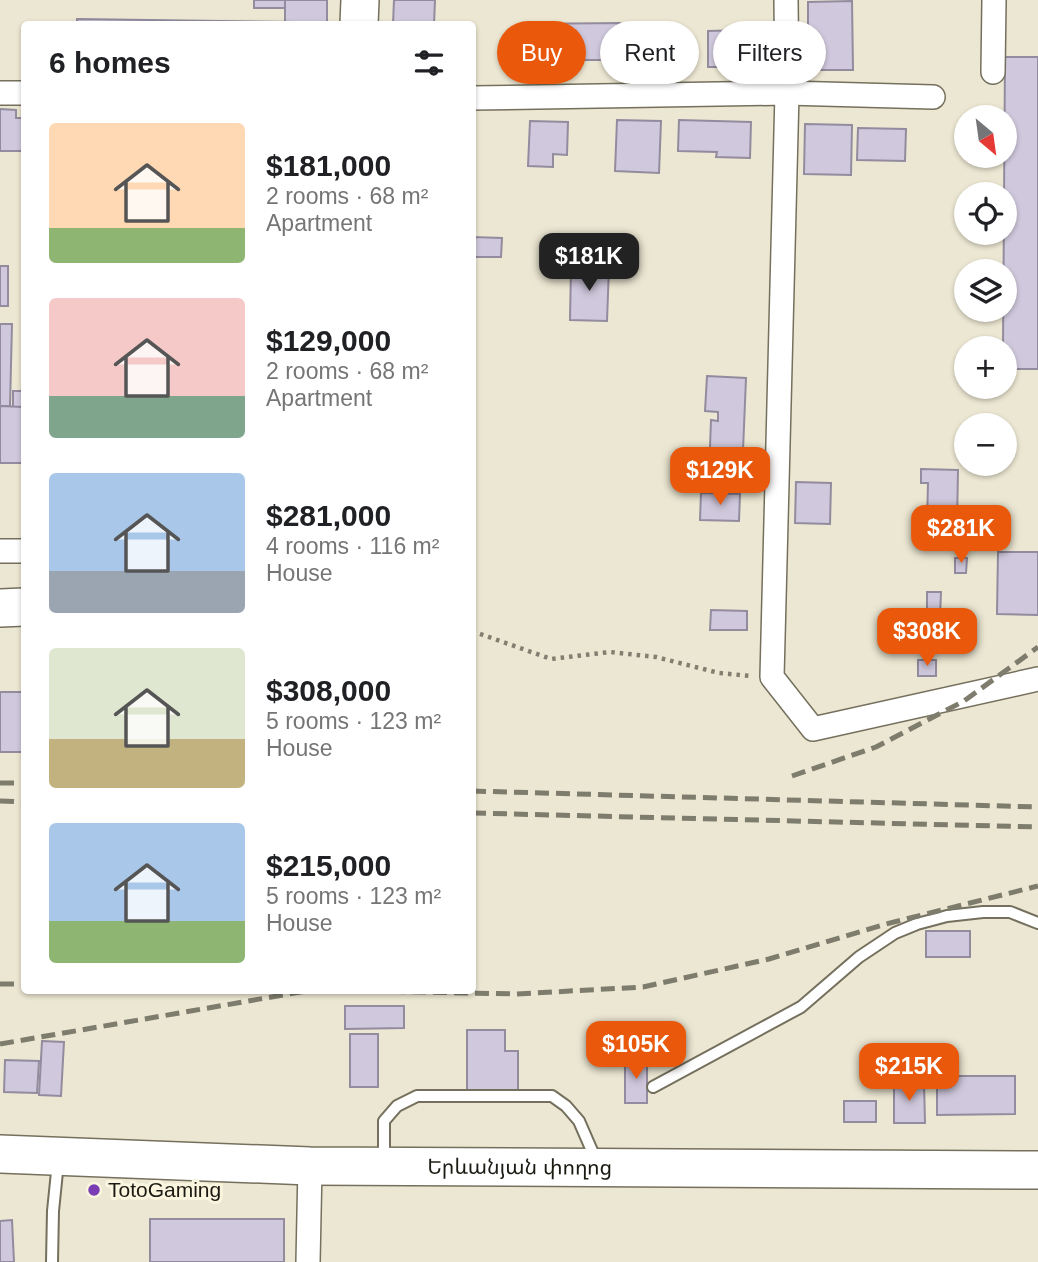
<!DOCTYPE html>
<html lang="en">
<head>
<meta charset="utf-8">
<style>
  body { margin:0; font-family:Arial,"Noto Sans Armenian",sans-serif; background:#f6f6f6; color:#202124; height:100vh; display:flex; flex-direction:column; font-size:26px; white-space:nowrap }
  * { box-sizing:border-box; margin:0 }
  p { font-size:23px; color:#757577 }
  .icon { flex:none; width:38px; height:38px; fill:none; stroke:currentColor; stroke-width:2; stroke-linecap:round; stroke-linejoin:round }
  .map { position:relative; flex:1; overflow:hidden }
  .sheet { position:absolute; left:21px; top:21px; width:455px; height:973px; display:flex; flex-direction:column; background:#fff; border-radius:7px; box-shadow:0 2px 5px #0004 }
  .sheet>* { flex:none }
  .hud { position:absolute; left:497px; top:21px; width:436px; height:63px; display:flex; gap:14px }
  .needle { width:46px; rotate:151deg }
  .tools { position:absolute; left:954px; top:105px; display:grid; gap:14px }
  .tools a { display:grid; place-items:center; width:63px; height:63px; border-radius:50%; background:#fff; box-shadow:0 2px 5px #0004; font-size:35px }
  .price { position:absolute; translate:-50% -60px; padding:0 16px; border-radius:14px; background:#ea580c; color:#fff; font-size:23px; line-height:46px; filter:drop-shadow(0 2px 4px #0008) }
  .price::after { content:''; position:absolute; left:50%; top:42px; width:21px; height:16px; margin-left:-10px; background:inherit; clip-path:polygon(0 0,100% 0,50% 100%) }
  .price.selected { background:#222; color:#fff }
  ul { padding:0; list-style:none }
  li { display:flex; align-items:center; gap:21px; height:175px; padding:0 28px }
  li span { display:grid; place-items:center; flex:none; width:196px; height:140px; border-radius:7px; color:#555 }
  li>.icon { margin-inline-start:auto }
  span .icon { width:84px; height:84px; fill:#fffc; stroke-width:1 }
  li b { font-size:30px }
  h2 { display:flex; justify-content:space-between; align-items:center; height:84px; padding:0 28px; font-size:30px }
  .tag { padding:0 24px; border-radius:32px; background:#fff; box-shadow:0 2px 5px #0004; font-size:24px; line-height:63px }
  .tag.selected { background:#ea580c; color:#fff }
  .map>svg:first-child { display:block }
  .building { fill:#d0c8dc; stroke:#938b9e; stroke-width:2 }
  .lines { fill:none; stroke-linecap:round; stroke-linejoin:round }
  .service-casing { stroke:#74705d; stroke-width:14 }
  .minor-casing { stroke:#74705d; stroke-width:26 }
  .trunk-casing { stroke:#74705d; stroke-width:40 }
  .path { stroke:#827f71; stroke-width:4.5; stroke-dasharray:3.5 5; stroke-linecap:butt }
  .service { stroke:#fff; stroke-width:10 }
  .minor { stroke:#fff; stroke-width:23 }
  .trunk { stroke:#fff; stroke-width:37 }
  .rail { stroke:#7e7c6d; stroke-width:5; stroke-dasharray:14 7; stroke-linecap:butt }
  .poi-dot { fill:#7a3db3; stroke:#f9f5df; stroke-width:2.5 }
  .labels { text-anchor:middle; stroke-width:6; stroke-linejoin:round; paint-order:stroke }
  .street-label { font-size:21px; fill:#1c1b13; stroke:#f9f5df }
  .poi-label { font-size:21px; fill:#1c1b13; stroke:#f9f5df; text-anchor:start }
</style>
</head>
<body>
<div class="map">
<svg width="1038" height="1262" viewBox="0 0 1038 1262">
  <rect width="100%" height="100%" fill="#ece7d2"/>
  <g class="building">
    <rect x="254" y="0" width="31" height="8"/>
    <polygon points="285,0 327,0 327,24 295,24 295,22 285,22"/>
    <polygon points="394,0 435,0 434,24 393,24"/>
    <polygon points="852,1 853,70 808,70 808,2"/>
    <polygon points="77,19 295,22 295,24 77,24"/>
    <polygon points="620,23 621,60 520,60 519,24"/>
    <polygon points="746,30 746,67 708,67 708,31"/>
    <polygon points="1005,57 1038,57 1038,369 1004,369 1004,348 1003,348"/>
    <polygon points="0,109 16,110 16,118 24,118 24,151 0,151"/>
    <polygon points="617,120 661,121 659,173 615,171"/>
    <polygon points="679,120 751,122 750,158 716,157 717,152 678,151"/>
    <polygon points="530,121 568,122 567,155 553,154 553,167 528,166"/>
    <polygon points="805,124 852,125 851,175 804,174"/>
    <polygon points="858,128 906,129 905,161 857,160"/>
    <polygon points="472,237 502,238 501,257 472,257"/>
    <rect x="0" y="266" width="8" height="40"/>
    <polygon points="571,266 609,267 607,321 570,320"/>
    <polygon points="0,324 12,324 10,406 0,406"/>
    <polygon points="707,376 746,378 742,475 709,474 711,420 718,421 718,412 705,411"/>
    <rect x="13" y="391" width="11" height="16"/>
    <polygon points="0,406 24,407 24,463 0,463"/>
    <polygon points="921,469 958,470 957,524 927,522 928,483 921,483"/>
    <polygon points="796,482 831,483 830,524 795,523"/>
    <polygon points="701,493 740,494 739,521 700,520"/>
    <polygon points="998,552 1038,552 1038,615 997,614"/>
    <polygon points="955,558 967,558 966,573 955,573"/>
    <polygon points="927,592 941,592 940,616 927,616"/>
    <polygon points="711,610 747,611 747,630 710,630"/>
    <rect x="918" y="660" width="18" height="16"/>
    <rect x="0" y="692" width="24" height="60"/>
    <rect x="926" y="931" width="44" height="26"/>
    <polygon points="345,1006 404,1006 404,1028 345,1029"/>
    <polygon points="467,1030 505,1030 505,1051 518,1051 518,1090 467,1091"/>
    <rect x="350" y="1034" width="28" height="53"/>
    <polygon points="42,1041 64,1042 61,1096 39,1095"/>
    <rect x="625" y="1059" width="22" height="44"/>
    <polygon points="5,1060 39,1061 37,1093 4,1092"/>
    <polygon points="937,1076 1015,1076 1015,1114 937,1115"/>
    <polygon points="894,1082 924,1082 925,1123 894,1123"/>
    <rect x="844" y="1101" width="32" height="21"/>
    <rect x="150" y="1219" width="134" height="43"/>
    <polygon points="12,1220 14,1262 0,1262 0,1221"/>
  </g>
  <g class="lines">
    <g class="service-casing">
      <g id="service">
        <polyline points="653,1087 801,1007 859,957 895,933 917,924 947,916 983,912 1010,912 1038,923"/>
        <polyline points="384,1160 384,1121 397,1106 417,1096 552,1096 566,1106 579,1121 596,1160"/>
        <polyline points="52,1262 53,1211 58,1162"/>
      </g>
    </g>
    <g class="minor-casing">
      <g id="minor">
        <polyline points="786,0 787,93 772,677 813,729 1038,679"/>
        <polyline points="993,72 994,0"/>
        <polyline points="0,93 24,93"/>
        <polyline points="472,98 787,93 933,97"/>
        <polyline points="0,551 24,551"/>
        <polyline points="308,1262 310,1166"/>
      </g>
    </g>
    <g class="trunk-casing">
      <g id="trunk">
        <polyline points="359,24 360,0"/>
        <polyline points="0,608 24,607"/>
        <path id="s1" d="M0 1154 310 1166 1038 1170"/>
      </g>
    </g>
    <polyline class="path" points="472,631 551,659 610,652 656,657 719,673 751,676"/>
    <use href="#service" class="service"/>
    <use href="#minor" class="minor"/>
    <use href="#trunk" class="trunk"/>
    <g class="rail">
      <polyline points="792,776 876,747 964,701 1038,647"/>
      <polyline points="0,783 24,783"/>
      <polyline points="472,791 1038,807"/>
      <polyline points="0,801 24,802"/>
      <polyline points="472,813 1038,827"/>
      <polyline points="0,984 24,984"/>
      <polyline points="328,990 516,994 643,987 769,959 886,924 1038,886"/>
      <polyline points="0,1044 312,990"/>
    </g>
  </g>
  <circle class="poi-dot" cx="94" cy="1190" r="7"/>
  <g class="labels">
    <g class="street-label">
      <text dy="7" stroke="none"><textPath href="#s1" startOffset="520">Երևանյան փողոց</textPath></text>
    </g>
    <g class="poi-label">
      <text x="108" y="1197">TotoGaming</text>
    </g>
  </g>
</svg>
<div class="tools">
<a><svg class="needle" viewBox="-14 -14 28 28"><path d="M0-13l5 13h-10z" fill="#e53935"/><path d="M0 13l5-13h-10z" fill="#757577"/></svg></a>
<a><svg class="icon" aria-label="locate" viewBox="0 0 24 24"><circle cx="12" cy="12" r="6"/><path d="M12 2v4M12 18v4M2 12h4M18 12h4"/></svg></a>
<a><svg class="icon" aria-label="layers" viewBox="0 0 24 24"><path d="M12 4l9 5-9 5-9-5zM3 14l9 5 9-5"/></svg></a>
<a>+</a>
<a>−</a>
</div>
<b class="price selected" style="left:589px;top:293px">$181K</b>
<b class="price" style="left:720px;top:507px">$129K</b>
<b class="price" style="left:961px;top:565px">$281K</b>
<b class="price" style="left:927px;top:668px">$308K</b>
<b class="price" style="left:636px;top:1081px">$105K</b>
<b class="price" style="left:909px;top:1103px">$215K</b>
<div class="hud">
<a class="tag selected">Buy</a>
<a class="tag">Rent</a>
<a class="tag">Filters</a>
</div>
<section class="sheet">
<h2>6 homes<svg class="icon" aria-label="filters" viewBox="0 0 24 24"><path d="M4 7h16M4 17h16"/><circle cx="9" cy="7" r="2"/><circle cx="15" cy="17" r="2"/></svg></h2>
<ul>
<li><span style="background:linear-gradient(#ffd9b3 75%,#8fb573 0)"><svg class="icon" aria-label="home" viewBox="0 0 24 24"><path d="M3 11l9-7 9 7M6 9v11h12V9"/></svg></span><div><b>$181,000</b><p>2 rooms · 68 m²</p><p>Apartment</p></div></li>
<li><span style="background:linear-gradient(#f6c9c9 70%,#7fa58c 0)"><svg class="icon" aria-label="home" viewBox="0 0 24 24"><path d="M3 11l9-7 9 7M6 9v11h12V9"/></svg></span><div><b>$129,000</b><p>2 rooms · 68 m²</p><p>Apartment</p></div></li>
<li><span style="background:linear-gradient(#a9c7e8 70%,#9aa5b1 0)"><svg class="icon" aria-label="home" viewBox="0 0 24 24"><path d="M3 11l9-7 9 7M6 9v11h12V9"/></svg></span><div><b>$281,000</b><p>4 rooms · 116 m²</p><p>House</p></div></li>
<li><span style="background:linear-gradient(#dfe7d0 65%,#c2b280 0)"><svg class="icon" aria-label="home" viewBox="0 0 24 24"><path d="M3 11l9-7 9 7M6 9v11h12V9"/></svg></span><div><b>$308,000</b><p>5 rooms · 123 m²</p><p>House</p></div></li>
<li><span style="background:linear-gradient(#a9c7e8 70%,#8fb573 0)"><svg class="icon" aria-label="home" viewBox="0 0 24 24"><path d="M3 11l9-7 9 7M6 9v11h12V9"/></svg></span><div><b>$215,000</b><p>5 rooms · 123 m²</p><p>House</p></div></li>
</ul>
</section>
</div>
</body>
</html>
